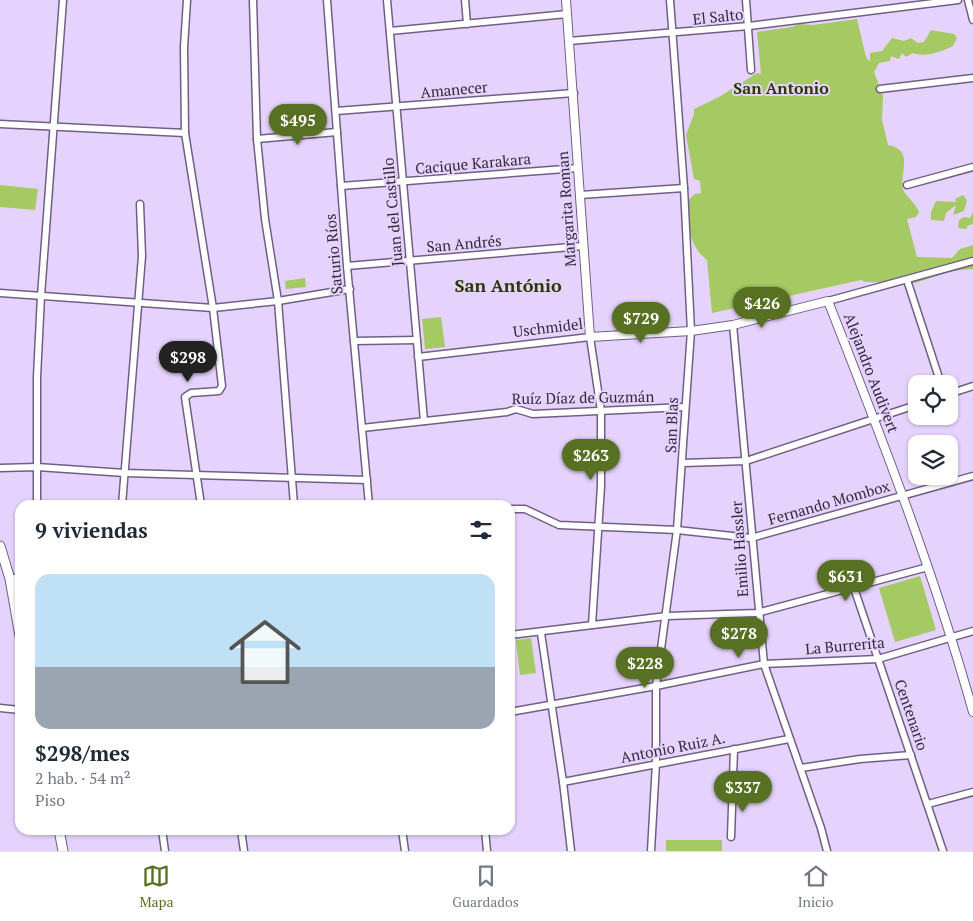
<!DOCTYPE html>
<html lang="es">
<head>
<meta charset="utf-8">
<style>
  body { margin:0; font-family:"PT Serif",serif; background:#f6f6f7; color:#1f2937; height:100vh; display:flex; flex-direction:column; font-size:19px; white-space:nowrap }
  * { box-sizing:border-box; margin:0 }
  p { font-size:16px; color:#747a83 }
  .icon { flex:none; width:28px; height:28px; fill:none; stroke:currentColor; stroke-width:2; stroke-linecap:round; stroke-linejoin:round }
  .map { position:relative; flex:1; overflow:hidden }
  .side { position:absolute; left:15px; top:500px; width:500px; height:335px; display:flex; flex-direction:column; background:#fff; border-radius:15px; box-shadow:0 1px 4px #0004 }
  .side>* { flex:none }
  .controls { position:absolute; left:908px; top:375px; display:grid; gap:10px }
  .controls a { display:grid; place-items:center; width:50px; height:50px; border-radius:10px; background:#fff; box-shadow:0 1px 4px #0004; font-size:25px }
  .price { position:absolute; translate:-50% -42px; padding:0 11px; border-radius:18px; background:#577022; color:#fff; font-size:16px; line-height:32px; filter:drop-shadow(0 1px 2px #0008) }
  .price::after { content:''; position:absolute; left:50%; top:30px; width:15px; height:11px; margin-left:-8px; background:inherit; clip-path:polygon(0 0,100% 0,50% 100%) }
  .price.current { background:#222; color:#fff }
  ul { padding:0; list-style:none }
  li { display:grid; align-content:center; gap:10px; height:265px; padding:0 20px }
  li+li { border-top:1px solid #e0e1e3 }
  li span { display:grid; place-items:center; height:155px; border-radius:15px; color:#555 }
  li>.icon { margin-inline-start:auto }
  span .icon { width:90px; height:90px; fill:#fffc; stroke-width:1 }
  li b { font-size:21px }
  h2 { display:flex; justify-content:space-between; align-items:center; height:60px; padding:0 20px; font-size:21px }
  .tabs { display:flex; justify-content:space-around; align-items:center; height:70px; border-top:1px solid #e0e1e3; background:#fff; font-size:14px; color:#747a83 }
  .tabs a { display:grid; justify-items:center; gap:2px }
  .tabs .current { color:#577022 }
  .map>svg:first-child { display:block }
  .green { fill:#a5c963 }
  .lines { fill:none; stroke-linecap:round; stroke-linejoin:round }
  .minor-casing { stroke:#705f84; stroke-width:9 }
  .tertiary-casing { stroke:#705f84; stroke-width:10 }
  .secondary-casing { stroke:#705f84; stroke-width:11 }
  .minor { stroke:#fff; stroke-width:6 }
  .tertiary { stroke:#fff; stroke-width:8 }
  .secondary { stroke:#fff; stroke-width:9 }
  .labels { text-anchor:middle; stroke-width:4; stroke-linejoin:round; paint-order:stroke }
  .street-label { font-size:15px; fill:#312a39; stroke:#e6d3fd }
  .neighbourhood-label { font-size:16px; font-weight:bold; fill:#293901; stroke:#e6d3fd }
  .quarter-label { font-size:18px; font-weight:bold; fill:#293901; stroke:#e6d3fd }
</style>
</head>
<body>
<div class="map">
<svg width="973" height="851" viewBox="0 0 973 851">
  <rect width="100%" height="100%" fill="#e6d3fd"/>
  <g class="green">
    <path d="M857 19 866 57 870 62V53L882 51 892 38 904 41 911 38 918 43 924 42 931 30 954 34 957 38 953 46C943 51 924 58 913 53L906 57 902 53 899 59 891 56 890 61 879 63 874 72 883 96 882 120 888 145C915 150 899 173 903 189 906 197 916 203 919 212L916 217 907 219 917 257 952 258 960 249 973 245V269L952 271 915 283 865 282 861 280 712 313 707 260C688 245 688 224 686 202L695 194 701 193 700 181 694 179 686 135 694 114V109L719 97 757 73 761 74 757 32 792 27 799 24 813 25Z"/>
    <polygon points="0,185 38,189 35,210 0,207"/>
    <polygon points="963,195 967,200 964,211 953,215 956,205 946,213 944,221 931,220 931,212 936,201 956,202 955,199"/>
    <polygon points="973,212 973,224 967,226 967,229 958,228 959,220 964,217 970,218"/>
    <polygon points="305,278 306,287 286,289 285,281"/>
    <polygon points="441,317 445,347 425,349 422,319"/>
    <polygon points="920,576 936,630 895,642 879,588"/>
    <polygon points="531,638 536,673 520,675 516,640"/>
    <rect x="666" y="840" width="56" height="11"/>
  </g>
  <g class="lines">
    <g class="minor-casing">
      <g id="minor">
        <polyline points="187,0 184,47 185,133 213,308 222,386 219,391 191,393 185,397 201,505"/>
        <polyline points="253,0 257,139 265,219 278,301 294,505"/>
        <polyline points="327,0 347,266 369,505"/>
        <polyline points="387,0 424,421"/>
        <polyline points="465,0 467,24"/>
        <polyline points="746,0 751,70"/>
        <polyline points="968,0 973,20"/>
        <polyline points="390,31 567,14"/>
        <polyline points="569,41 749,26 958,0"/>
        <polyline points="880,89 973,78"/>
        <polyline points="336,111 574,93"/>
        <polyline points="0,124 185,133"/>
        <polyline points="257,139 337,132"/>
        <polyline points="907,185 973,167"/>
        <polyline points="341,186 578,168"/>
        <polyline points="580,195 684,188"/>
        <polyline points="347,266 583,246"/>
        <polyline points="907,280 941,384"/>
        <polyline points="0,293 213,308 278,301 350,289"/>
        <polyline points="828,301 973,261"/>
        <polyline points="733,325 764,664 821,828 827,851"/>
        <polyline points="354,341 417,340"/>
        <polyline points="418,357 590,337 601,411 601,486 592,625"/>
        <polyline points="949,394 973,386"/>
        <polyline points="362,428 507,412 516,409 533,414 685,407"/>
        <polyline points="683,463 746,461 916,405"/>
        <polyline points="0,468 37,467 125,473 367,480"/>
        <polyline points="37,505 37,377 41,296 63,0"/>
        <polyline points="122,505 142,256 140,204"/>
        <polyline points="510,509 525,509 559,525 677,530 751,538 973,476"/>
        <polyline points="10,579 20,577"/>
        <polyline points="854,588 943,851"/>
        <polyline points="541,633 563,782 571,851"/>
        <polyline points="510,635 667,616 757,613 928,567"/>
        <polyline points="0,708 20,710"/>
        <polyline points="510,712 656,686 764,664 878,659 973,631"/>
        <polyline points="801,768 860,759 911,755"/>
        <polyline points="563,782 789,739"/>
        <polyline points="928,804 973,792"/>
        <polyline points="162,830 165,851"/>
        <polyline points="241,830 244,851"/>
        <polyline points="402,830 405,851"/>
        <polyline points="485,830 487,851"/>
        <polyline points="731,837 734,749"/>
        <polyline points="651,851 656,763 656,686 677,530 691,331 684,188 670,0"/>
      </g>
    </g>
    <g class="tertiary-casing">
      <path id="tertiary" d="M566 0 590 337 691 331 733 325 828 301C881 436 934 572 973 712"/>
    </g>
    <g class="secondary-casing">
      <g id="secondary">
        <polyline points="0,546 10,579 20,636"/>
        <polyline points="59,830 63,851"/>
      </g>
    </g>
    <use href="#minor" class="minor"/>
    <use href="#tertiary" class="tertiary"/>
    <use href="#secondary" class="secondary"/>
  </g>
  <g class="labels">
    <g class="street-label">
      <text transform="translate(718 17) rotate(-6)" y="5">El Salto</text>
      <text transform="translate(454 90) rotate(-5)" y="5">Amanecer</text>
      <text transform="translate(473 164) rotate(-5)" y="5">Cacique Karakara</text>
      <text transform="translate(567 209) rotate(-94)" y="5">Margarita Roman</text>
      <text transform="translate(393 212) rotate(-95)" y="5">Juan del Castillo</text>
      <text transform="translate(464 244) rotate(-5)" y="5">San Andrés</text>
      <text transform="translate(334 254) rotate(-95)" y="5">Saturio Ríos</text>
      <text transform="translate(548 328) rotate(-7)" y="5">Uschmidel</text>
      <text transform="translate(871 373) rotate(69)" y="5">Alejandro Audivert</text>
      <text transform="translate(583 398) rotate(-1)" y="5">Ruíz Díaz de Guzmán</text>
      <text transform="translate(672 425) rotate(-88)" y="5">San Blas</text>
      <text transform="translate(829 503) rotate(-16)" y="5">Fernando Mombox</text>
      <text transform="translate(740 549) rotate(-94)" y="5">Emilio Hassler</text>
      <text transform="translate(845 646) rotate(-5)" y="5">La Burrerita</text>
      <text transform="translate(911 715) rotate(71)" y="5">Centenario</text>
      <text transform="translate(673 748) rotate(-11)" y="5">Antonio Ruiz A.</text>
    </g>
    <g class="neighbourhood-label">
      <text x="781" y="94">San Antonio</text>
    </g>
    <g class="quarter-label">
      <text x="508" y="292">San António</text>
    </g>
  </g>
</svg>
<div class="controls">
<a><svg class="icon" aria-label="locate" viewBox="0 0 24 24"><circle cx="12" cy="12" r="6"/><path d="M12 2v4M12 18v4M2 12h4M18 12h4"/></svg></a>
<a><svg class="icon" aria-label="layers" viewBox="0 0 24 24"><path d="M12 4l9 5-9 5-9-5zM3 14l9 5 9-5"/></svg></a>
</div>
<b class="price" style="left:298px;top:146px">$495</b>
<b class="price" style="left:762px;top:329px">$426</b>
<b class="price" style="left:641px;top:344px">$729</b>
<b class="price current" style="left:188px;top:383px">$298</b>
<b class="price" style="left:591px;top:481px">$263</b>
<b class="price" style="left:846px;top:602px">$631</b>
<b class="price" style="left:739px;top:659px">$278</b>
<b class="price" style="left:645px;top:689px">$228</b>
<b class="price" style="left:743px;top:813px">$337</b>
<section class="side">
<h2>9 viviendas<svg class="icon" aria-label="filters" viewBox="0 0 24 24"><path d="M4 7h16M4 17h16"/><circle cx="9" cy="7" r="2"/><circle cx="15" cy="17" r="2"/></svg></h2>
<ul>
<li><span style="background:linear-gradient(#bfe0f5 60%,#9aa5b1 0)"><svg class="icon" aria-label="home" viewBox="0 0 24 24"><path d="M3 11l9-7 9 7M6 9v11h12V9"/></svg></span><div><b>$298/mes</b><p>2 hab. · 54 m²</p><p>Piso</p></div></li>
</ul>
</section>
</div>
<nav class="tabs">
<a class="current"><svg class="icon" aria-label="map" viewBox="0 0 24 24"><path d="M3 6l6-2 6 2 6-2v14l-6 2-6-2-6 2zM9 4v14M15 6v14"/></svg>Mapa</a>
<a><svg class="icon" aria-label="saved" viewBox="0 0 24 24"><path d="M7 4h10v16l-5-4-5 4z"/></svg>Guardados</a>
<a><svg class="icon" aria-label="home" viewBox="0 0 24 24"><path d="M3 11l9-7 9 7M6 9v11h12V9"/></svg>Inicio</a>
</nav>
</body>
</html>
